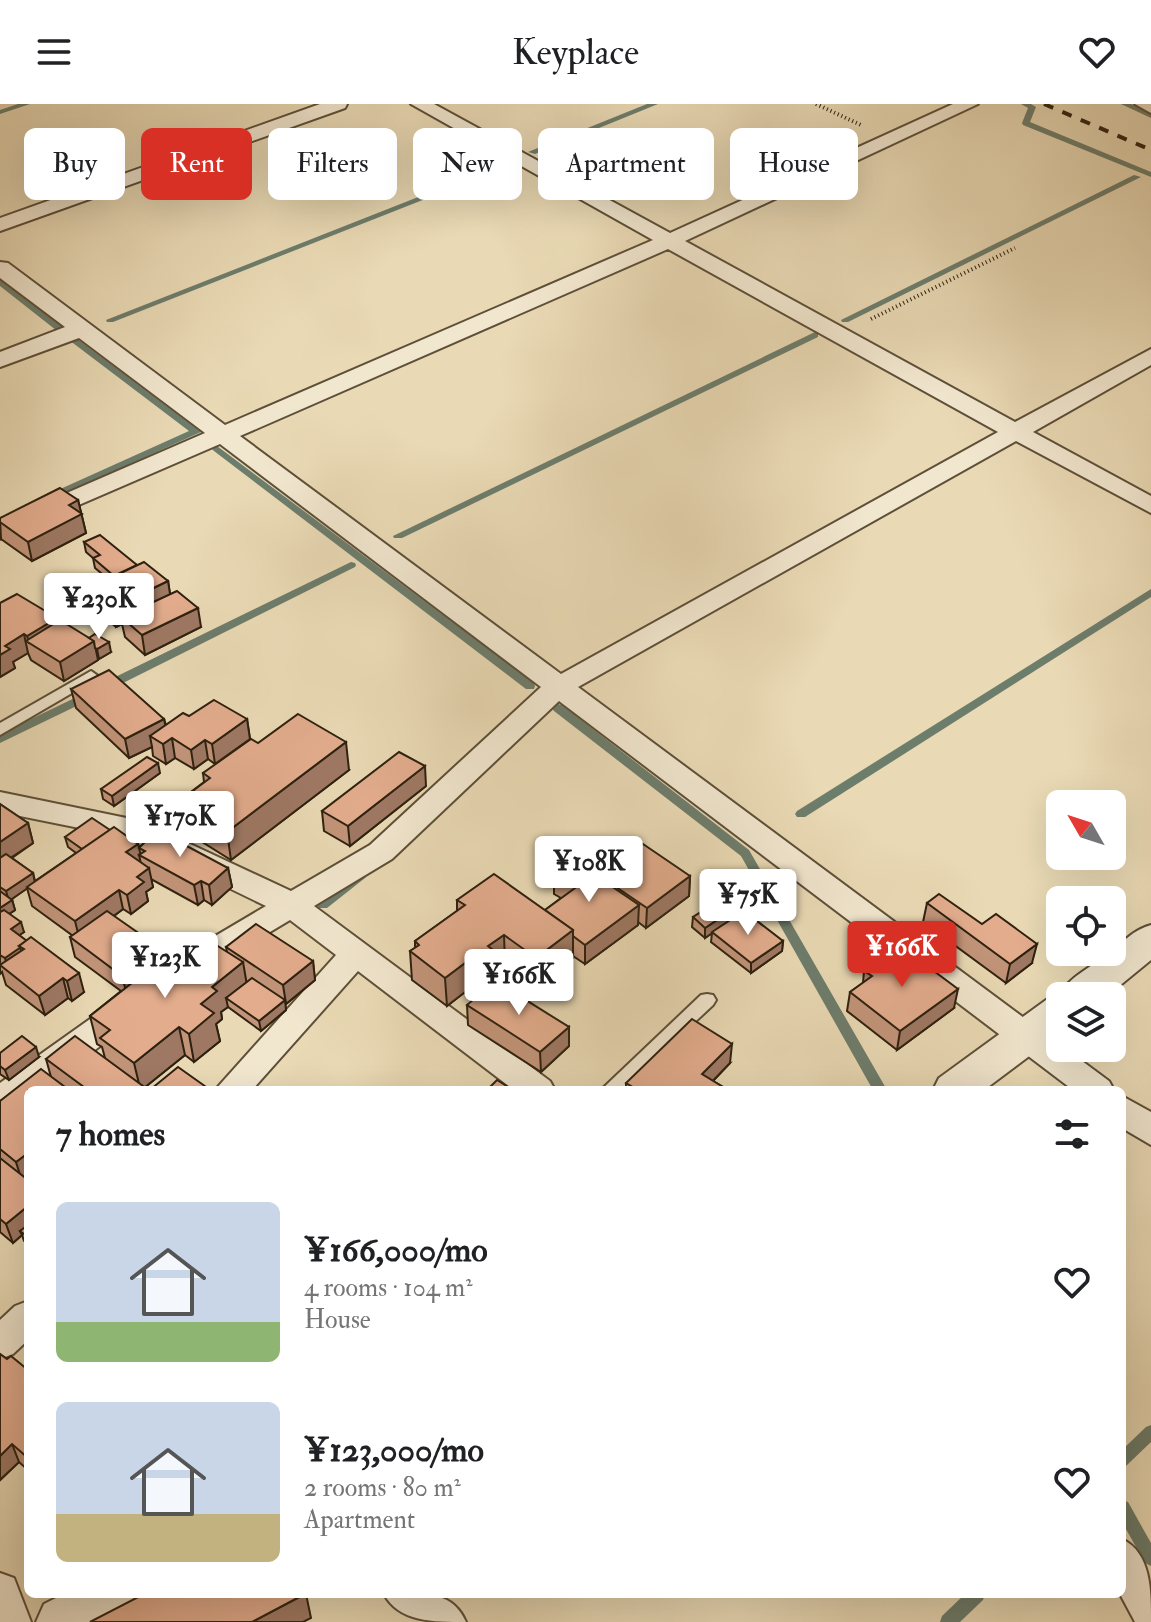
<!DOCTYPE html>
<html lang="en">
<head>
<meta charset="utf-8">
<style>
  body { margin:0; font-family:"IM FELL Double Pica",serif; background:#f6f6f6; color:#202124; height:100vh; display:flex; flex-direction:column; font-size:30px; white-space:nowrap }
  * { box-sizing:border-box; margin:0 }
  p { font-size:26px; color:#757577 }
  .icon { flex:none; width:44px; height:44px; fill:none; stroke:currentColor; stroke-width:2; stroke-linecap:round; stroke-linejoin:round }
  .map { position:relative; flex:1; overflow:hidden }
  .side { position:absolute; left:24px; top:982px; width:1102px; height:512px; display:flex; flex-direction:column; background:#fff; border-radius:12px; box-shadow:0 8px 32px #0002 }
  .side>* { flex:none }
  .guide { position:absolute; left:24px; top:24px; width:1104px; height:72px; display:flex; gap:16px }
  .needle { width:52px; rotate:309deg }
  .fabs { position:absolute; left:1046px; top:686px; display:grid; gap:16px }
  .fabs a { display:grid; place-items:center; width:80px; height:80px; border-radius:12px; background:#fff; box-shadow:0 8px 32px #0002; font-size:40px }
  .price { position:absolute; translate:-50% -68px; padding:0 18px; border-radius:8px; background:#fff; color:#222; font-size:26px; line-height:52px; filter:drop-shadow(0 2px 4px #0008) }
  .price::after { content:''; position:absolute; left:50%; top:48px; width:24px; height:18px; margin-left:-12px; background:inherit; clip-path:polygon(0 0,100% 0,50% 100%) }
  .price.selected { background:#d93025; color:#fff }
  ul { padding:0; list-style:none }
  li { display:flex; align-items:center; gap:24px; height:200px; padding:0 32px }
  li span { display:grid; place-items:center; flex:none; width:224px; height:160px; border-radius:12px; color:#555 }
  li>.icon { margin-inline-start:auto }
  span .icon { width:96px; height:96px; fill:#fffc; stroke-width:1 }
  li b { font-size:34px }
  h2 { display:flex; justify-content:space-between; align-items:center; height:96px; padding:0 32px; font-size:34px }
  .chip { padding:0 28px; border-radius:12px; background:#fff; box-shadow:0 8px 32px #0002; font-size:28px; line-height:72px }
  .chip.selected { background:#d93025; color:#fff }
  header { display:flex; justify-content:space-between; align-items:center; height:104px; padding:0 32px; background:#fff; font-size:36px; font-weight:600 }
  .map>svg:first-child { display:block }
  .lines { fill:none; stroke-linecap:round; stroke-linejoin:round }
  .stream { fill:#6d7d6c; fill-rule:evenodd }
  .service-casing { stroke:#5d4f38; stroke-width:4 }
  .minor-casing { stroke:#5d4f38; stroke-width:4 }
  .tertiary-casing { stroke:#5d4f38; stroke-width:4 }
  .path { stroke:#2e210f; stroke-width:4; stroke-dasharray:1 3; stroke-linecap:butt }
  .service { fill:#f1e6ce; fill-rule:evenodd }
  .minor { fill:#f1e6ce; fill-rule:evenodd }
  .tertiary { fill:#f1e6ce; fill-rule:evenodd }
  .rail { stroke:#2e210f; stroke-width:4; stroke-dasharray:10 10; stroke-linecap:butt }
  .wall { fill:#c29479; stroke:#2e210f; stroke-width:2 }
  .shaded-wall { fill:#9e7863; stroke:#2e210f; stroke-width:2 }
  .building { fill:#e2ac8d; stroke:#2e210f; stroke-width:2 }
</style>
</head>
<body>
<header><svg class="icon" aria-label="menu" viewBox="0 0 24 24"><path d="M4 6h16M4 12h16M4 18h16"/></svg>Keyplace<svg class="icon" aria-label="heart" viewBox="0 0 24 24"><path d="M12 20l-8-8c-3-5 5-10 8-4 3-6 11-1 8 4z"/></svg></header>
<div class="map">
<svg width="1151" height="1518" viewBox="0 0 1151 1518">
  <rect width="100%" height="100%" fill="#e9d9b4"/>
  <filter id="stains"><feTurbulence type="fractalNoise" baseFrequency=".0025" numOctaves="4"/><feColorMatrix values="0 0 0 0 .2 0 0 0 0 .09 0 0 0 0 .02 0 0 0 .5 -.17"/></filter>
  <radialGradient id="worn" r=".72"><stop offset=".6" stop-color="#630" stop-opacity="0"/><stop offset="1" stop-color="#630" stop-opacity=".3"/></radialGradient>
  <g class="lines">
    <g class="stream">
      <polygon points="18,0 30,0 0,10 0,6"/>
      <polygon points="647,0 658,0 535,50 528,48"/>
      <polygon points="1021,0 1031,0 1036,3 1030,18 1151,68 1151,73 1023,21 1022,19 1028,4"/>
      <polygon points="1121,0 1131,0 1151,9 1151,14"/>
      <polygon points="502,60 509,62 113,218 107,218 106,216"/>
      <polygon points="1134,71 1141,73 848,218 842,218 841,216"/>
      <polygon points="0,175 67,226 67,230 61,230 0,182"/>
      <polygon points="815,228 818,229 818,233 402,434 394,434 393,432"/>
      <polygon points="72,231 201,328 50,396 45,393 47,391 189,327 69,236 69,232"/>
      <polygon points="217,342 534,579 535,582 534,585 526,585 214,347 212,345"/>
      <polygon points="351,458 355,459 356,461 355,463 111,585 103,585 102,582 103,579"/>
      <polygon points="1151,485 1151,493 805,713 797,713 795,710 797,707"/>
      <polygon points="87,588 91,589 93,592 91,595 0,639 0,630"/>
      <polygon points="558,600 562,601 749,746 887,986 873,986 741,752 554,607 552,604 554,601"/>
      <polygon points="361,767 367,771 365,774 327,804 319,804 317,801 319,798 357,768"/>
      <polygon points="1151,1321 1151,1338 1127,1361 1122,1363 1122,1346 1146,1323"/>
      <polygon points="1122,1396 1128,1398 1151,1439 1151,1462 1145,1459 1122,1418"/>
      <polygon points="965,1490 985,1490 983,1496 960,1518 940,1518 942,1512"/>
    </g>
    <g class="service-casing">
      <g id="service">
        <polygon points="91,567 98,572 96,575 0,631 0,619"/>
        <polygon points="197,694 205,699 202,703 155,737 143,737 141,733 143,729"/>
        <polygon points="707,890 713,891 716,896 713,901 622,986 601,986 701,891"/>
      </g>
    </g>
    <g class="minor-casing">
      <g id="minor">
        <polygon points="320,0 347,0 345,4 0,127 0,114"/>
        <path d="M411 0H434L670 129 953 0H978L685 137 1015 318 1151 245V261L1033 328 1151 392V409L1016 337 578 583 1109 977 1114 986H1073L559 597 392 755 314 802 550 977 555 986H514L358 867 252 986H215L336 851 290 816 195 873 184 877 173 873 168 865 173 857 266 802 124 733 0 708V688L141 717 291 787 370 741 541 583 220 340 0 435V418L205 329 79 234 0 263V248L65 223 0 174V158L8 159 225 321 653 136ZM668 145 998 328 561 570 240 332Z"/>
        <polygon points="1135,0 1151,0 1151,9"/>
        <polygon points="125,895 136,898 141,907 136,916 40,986 28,986 28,995 0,1010 0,979 114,898"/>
        <polygon points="1122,992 1151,1008 1151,1041 1122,1024"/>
        <polygon points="28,1197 28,1236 13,1250 0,1255 0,1216 15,1202"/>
        <path d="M1122 1435C1151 1449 1151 1486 1151 1518H1135L1120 1490Z"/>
        <polygon points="0,1469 14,1474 31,1518 0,1518"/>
        <path d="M384 1490C416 1490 451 1483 466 1518 433 1518 399 1518 384 1490Z"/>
      </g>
    </g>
    <g class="tertiary-casing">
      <g id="tertiary">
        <path d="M1151 821V856L1107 892H1060V929L984 986H933L939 974 1046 896 1059 892C1070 871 1094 862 1111 848 1123 838 1133 826 1151 821Z"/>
        <polygon points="64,1490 142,1490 134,1507 114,1518 36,1518 44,1500"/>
      </g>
    </g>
    <g class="path">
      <polyline points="816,0 861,21"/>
      <polyline points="871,215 1015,144"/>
    </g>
    <use href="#service" class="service"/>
    <use href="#minor" class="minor"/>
    <use href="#tertiary" class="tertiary"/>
    <polyline class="rail" points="1044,0 1151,46"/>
  </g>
  <g class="wall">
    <polygon points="78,396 86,429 32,457 1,435 0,414"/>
    <polygon points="84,438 137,461 168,477 170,490 201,523 145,551 125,533 122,520 116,523 93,503 89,484 108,475 95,464 93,454 86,448"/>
    <polygon points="0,499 58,518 111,548 99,555 98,554 98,556 64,577 31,556 28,549 13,558 15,564 0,573"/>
    <polygon points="71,585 164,615 166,621 189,612 247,615 250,635 215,660 208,655 194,665 175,654 166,660 153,652 152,643 129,654 76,604"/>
    <polygon points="258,639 349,666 231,756 183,726 178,698 204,678 203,669"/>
    <polygon points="160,669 114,702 103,695 101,685"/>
    <polygon points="426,682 350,742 324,727 322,707"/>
    <polygon points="0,700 28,719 33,739 12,754 33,769 35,777 76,749 68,743 65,733 109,726 139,743 143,740 142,735 228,764 232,783 212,801 204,796 198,801 151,775 153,783 146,788 148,797 131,810 123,805 114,812 163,862 227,848 226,843 313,857 315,876 286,900 285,900 286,906 261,927 228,903 221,908 222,915 216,920 220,937 194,958 185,951 144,984 144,986 28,986 28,1072 26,1074 28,1076 28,1140 24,1137 22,1131 13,1139 0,1128 0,997 51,973 46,955 105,954 102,943 97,940 90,912 121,887 75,853 70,833 73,832 32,802 27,784 12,795 15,806 9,810 24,828 19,831 84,888 72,897 68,894 45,911 6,881 2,868 0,870"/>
    <polygon points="554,770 600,774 600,772 690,772 689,792 646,824 638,818 638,821 585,860 573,852 573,854 537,882 505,859 494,867 494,874 479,885 474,881 447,902 412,876 410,847 415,844 415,837 457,807 457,796 545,806 561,794 554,790"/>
    <polygon points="927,799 1032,859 1006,879 923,818"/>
    <polygon points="693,813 731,816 783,837 782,847 751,869 711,838 712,829 705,834 692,823"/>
    <polygon points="864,867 954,904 897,946 847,907 850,888 863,879"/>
    <polygon points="490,891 569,923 569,942 541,968 468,921 467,901"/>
    <polygon points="0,949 39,953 9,976 0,970"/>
    <polygon points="730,959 713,977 728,986 626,986 626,979"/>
    <polygon points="0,1250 7,1255 28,1266 28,1366 19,1358 0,1376"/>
  </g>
  <g class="shaded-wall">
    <polygon points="78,396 86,429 32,457 28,438 69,401"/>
    <polygon points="168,477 171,496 121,513 122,520 116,523 112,504"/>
    <polygon points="198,504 201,523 145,551 142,531"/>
    <polygon points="57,514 61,534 29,539 27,532"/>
    <polygon points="24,530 28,549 13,558 15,564 0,573 0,551 5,542"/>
    <polygon points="94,537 98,556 64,577 60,558"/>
    <polygon points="109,538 111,548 99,555 97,545"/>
    <polygon points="164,615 168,634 150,632 152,643 129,654 125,635"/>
    <polygon points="247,615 250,635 215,660 212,640"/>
    <polygon points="172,634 175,654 166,660 163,640"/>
    <polygon points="205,636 208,655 194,665 191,646"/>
    <polygon points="346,638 349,666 231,756 227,728"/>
    <polygon points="158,659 160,669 114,702 112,692"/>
    <polygon points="425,662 426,682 350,742 348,722"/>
    <polygon points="28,719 33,739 0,761 0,738"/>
    <polygon points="138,740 141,752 139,751 141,760 126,748"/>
    <polygon points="149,764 153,783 146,788 148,797 131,810 127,791 137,773"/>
    <polygon points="228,764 232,783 212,801 209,781"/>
    <polygon points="33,769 35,779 9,797 6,787"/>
    <polygon points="690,772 689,792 646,824 647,804"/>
    <polygon points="201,777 204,796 198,801 194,781"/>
    <polygon points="119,786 123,805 80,837 75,817"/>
    <polygon points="12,796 15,806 0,816 0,804"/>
    <polygon points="639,801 638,821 585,860 585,841"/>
    <polygon points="732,806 731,816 705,834 705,824"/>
    <polygon points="21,818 24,828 14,835 11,825"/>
    <polygon points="573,826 573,854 537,882 536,854"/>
    <polygon points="504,831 505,859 494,867 494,874 479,885 478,857 488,842"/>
    <polygon points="783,837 782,847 751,869 751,859"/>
    <polygon points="1037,840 1032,859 1006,879 1010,860"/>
    <polygon points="20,843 23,853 8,864 5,854"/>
    <polygon points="160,844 164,864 127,891 122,872"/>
    <polygon points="473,853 474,881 447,902 445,874"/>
    <polygon points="313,857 315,876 286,900 283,881"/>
    <polygon points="243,858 248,887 226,894 228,903 221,908 222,915 216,920 220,937 194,958 189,930 201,900 212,883"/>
    <polygon points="79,869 84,888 72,897 67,877"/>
    <polygon points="63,874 68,894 45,911 39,892"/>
    <polygon points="958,885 954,904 897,946 900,927"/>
    <polygon points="285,896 286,906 261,927 259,917"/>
    <polygon points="179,923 185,951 144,984 144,986 138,986 140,984 134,959"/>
    <polygon points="569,923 569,942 541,968 540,948"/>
    <polygon points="732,940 730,959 704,986 702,970"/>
    <polygon points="36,943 39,953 9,976 5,966"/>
    <polygon points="28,1049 28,1072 22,1077 16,1058"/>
    <polygon points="28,1102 28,1126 20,1127 22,1131 13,1139 6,1120"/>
    <polygon points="12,1340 19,1358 0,1376 0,1352"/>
    <polygon points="305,1490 306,1490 311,1514 303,1518 252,1518"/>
  </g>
  <g class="building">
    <polygon points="60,384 78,396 69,401 82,410 28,438 0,418 0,414"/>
    <polygon points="100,431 137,461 114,472 93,454 100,451 84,438"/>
    <polygon points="144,458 168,477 112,504 89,484"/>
    <polygon points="177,487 198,504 142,531 121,513"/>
    <polygon points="17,490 57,514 27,532 24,530 5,542 10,545 0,551 0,499"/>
    <polygon points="60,516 94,537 60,558 26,537"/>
    <polygon points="95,530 109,538 97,545 95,544 94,537 89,534"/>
    <polygon points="109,566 164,615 125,635 71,585"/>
    <polygon points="214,596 247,615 212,640 205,636 191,646 172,634 163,640 150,632 183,609 189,612"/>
    <polygon points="298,610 346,638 227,728 178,698 210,674 203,669 251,635 258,639"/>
    <polygon points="399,648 425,662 348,722 322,707"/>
    <polygon points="147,653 158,659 112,692 101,685"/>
    <polygon points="0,700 28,719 0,738"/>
    <polygon points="92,714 110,726 82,745 65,733"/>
    <polygon points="114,723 138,740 126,748 149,764 137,773 144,778 127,791 119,786 75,817 27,783"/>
    <polygon points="155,725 228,764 209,781 201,777 194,781 139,751 145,747 139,744 146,737 142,735"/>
    <polygon points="643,740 690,772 647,804 600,772"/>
    <polygon points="6,750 33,769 6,787 0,783 0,754"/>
    <polygon points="573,756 639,801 585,841 573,832 573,826 545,806 575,784 554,770"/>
    <polygon points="494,770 573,826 536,854 504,831 488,842 493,846 478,857 473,853 445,874 410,847 419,841 415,837 465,801 457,796"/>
    <polygon points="0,787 12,796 0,804"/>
    <polygon points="939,790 982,820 996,810 1037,840 1010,860 927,799"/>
    <polygon points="720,796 732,806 705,824 693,813"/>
    <polygon points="4,806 21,818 11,825 27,837 19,842 21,843 5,854 0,851 0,808"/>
    <polygon points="107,807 160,844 122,872 70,833"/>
    <polygon points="744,807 783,837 751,859 712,828"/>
    <polygon points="256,820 313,857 283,881 226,843"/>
    <polygon points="202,832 243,858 212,883 217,887 201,900 214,909 189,930 179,923 134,959 100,934 110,926 90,912 156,860 162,864"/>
    <polygon points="31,833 79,869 67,877 63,874 39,892 0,861 24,845 19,842"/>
    <polygon points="907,847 958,885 900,927 850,888 872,872 864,867 889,849 896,855"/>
    <polygon points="252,874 285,896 259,917 226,894"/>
    <polygon points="502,881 569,923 540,948 467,901 484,886 490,891"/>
    <polygon points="692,915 732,940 702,970 728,986 638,986 626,979"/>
    <polygon points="22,932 36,943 5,966 0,962 0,949"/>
    <polygon points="75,932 143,982 138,986 88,986 46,955"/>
    <polygon points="178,963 209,985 207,986 151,985"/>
    <polygon points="41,965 69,986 28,986 28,1049 16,1058 0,1045 0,997"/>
    <polygon points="497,976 513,986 487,986"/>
    <polygon points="0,1054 28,1076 28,1102 6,1120 0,1115"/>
    <polygon points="28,1121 28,1133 20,1127"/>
    <polygon points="0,1250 7,1255 11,1252 28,1266 28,1354 12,1340 0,1352"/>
    <polygon points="144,1490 305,1490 252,1518 90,1518"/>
  </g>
  <rect width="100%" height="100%" filter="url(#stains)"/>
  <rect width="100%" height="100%" fill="url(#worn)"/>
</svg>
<div class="fabs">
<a><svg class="needle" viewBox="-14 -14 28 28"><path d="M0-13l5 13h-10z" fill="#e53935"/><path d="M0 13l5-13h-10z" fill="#757577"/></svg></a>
<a><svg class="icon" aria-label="locate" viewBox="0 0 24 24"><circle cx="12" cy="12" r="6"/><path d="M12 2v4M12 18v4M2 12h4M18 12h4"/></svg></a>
<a><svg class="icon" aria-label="layers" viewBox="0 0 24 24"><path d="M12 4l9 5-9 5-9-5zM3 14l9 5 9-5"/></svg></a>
</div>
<b class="price" style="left:99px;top:537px">¥230K</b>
<b class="price" style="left:180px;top:755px">¥170K</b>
<b class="price" style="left:589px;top:800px">¥108K</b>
<b class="price" style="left:748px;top:833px">¥75K</b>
<b class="price selected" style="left:902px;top:885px">¥166K</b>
<b class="price" style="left:165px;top:896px">¥123K</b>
<b class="price" style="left:519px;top:913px">¥166K</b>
<div class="guide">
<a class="chip">Buy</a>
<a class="chip selected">Rent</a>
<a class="chip">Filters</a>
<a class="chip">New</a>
<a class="chip">Apartment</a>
<a class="chip">House</a>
</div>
<section class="side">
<h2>7 homes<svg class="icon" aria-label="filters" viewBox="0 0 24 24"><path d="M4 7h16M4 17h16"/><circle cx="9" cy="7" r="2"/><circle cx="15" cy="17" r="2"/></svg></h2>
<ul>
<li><span style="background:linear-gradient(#c9d6e8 75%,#8fb573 0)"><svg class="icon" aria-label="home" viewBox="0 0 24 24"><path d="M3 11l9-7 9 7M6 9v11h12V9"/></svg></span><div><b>¥166,000/mo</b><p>4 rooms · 104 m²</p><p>House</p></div><svg class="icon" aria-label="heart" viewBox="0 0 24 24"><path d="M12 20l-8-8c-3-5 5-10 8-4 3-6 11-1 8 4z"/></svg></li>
<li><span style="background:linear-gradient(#c9d6e8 70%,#c2b280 0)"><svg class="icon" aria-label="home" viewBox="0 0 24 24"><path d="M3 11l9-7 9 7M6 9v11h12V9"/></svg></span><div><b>¥123,000/mo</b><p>2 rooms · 80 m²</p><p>Apartment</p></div><svg class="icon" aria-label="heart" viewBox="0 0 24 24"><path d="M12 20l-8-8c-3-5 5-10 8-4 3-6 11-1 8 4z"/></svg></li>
</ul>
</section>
</div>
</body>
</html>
